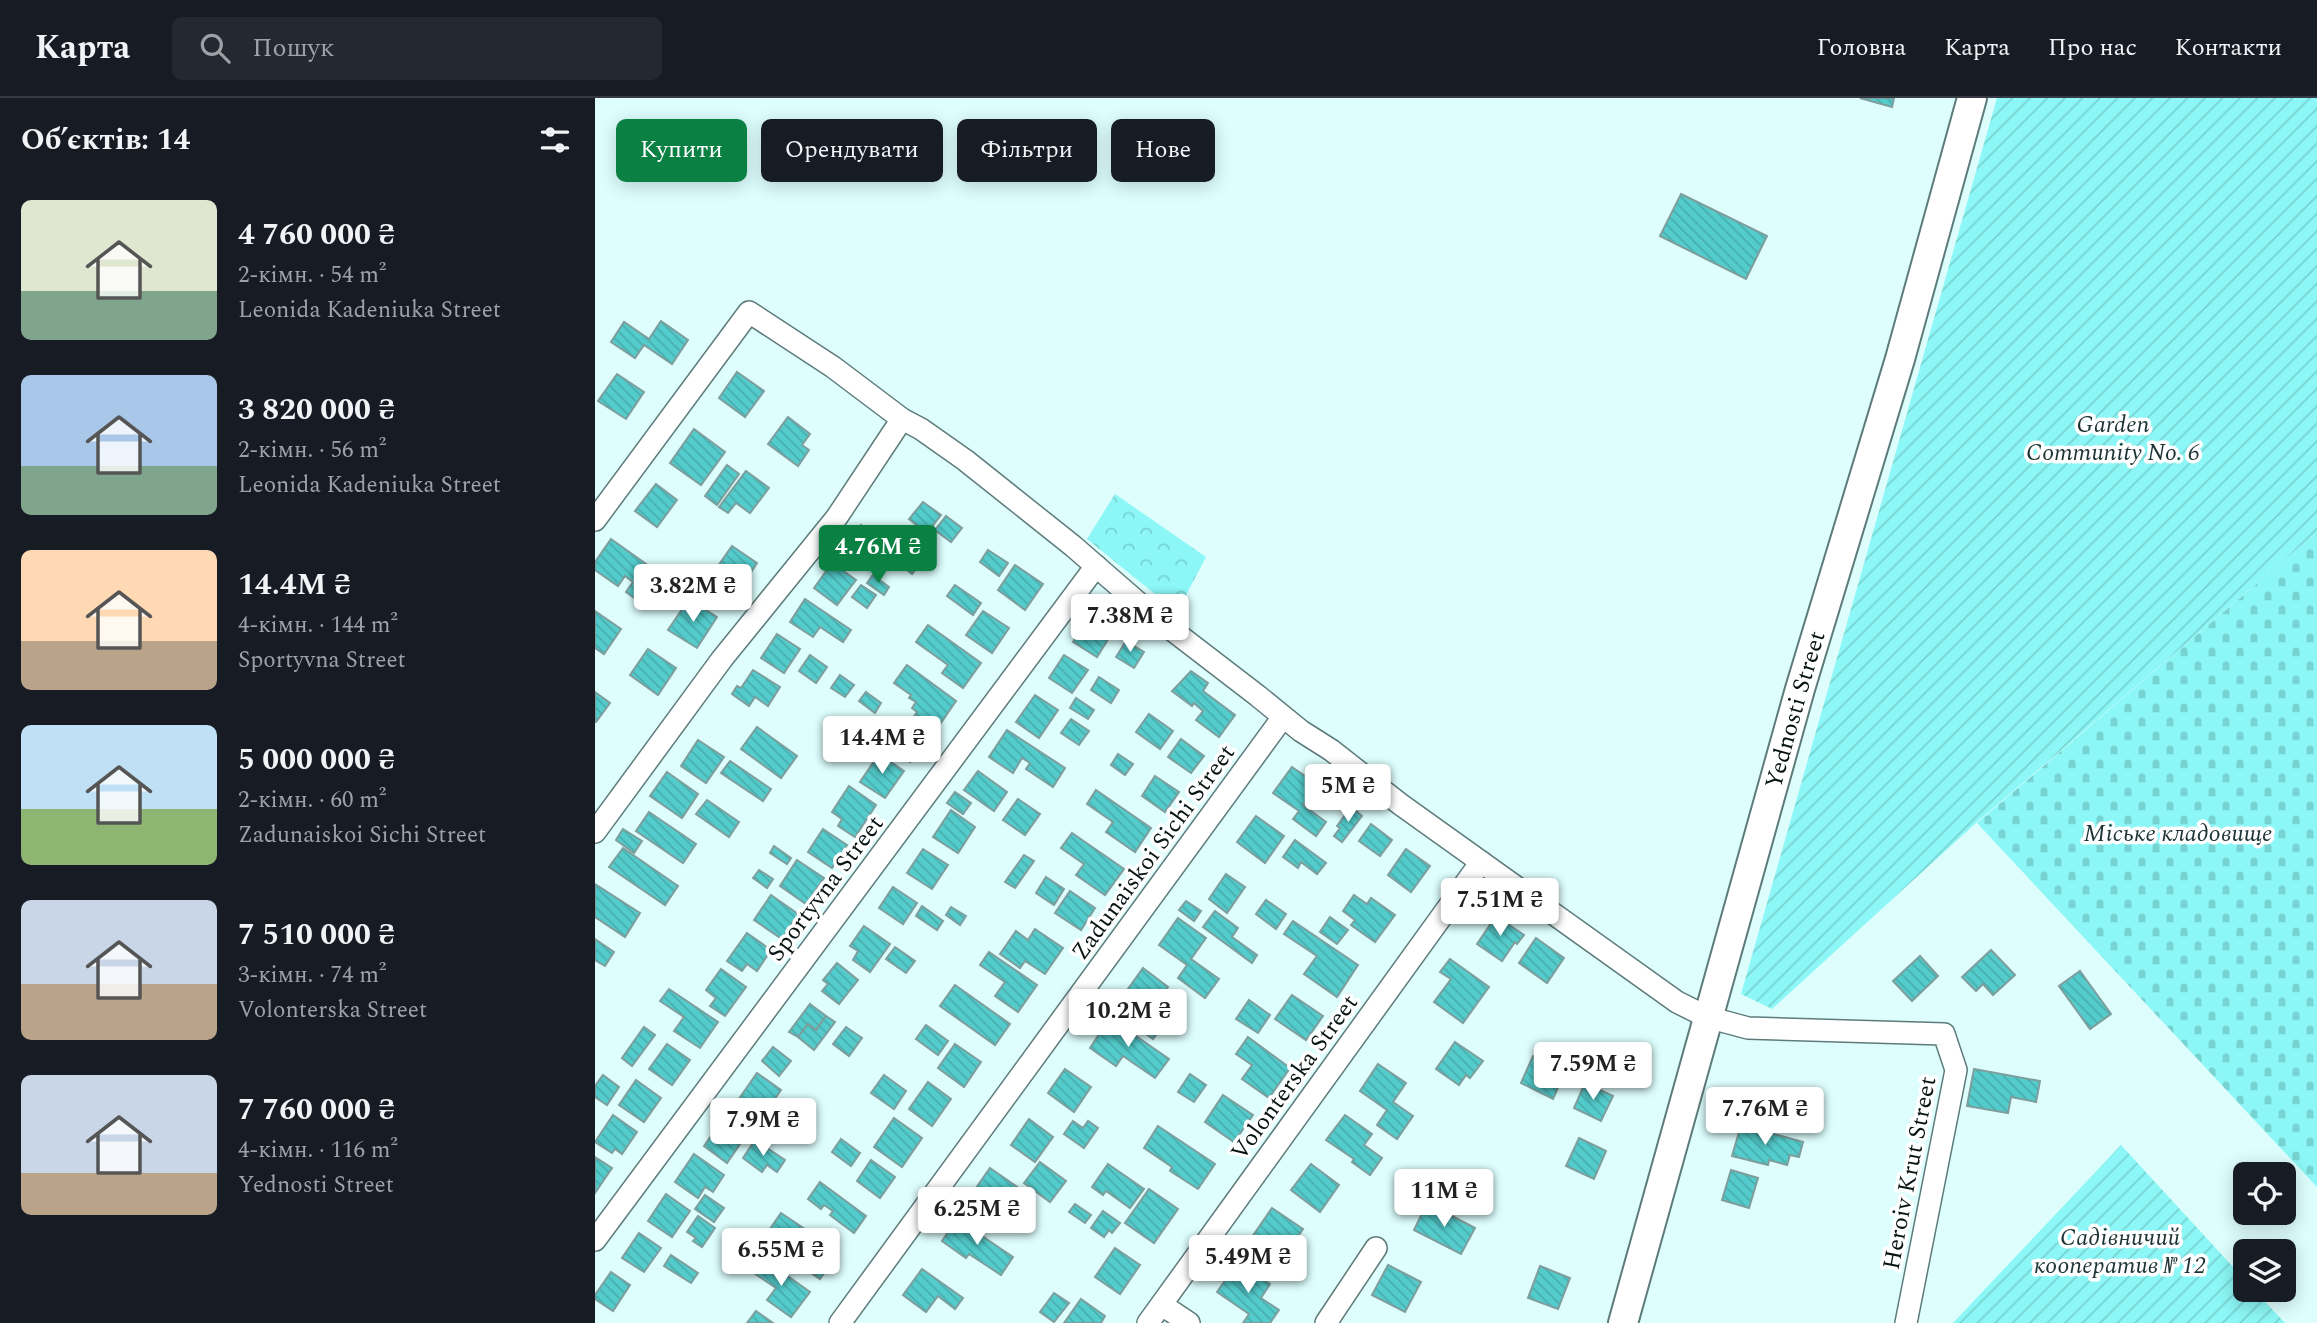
<!DOCTYPE html>
<html lang="uk">
<head>
<meta charset="utf-8">
<style>
  body { margin:0; font-family:Spectral,serif; background:#242831; color:#f1f3f6; height:100vh; display:flex; flex-direction:column; font-size:26px; white-space:nowrap }
  * { box-sizing:border-box; margin:0 }
  p { font-size:23px; color:#9ea1a6 }
  .icon { flex:none; width:38px; height:38px; fill:none; stroke:currentColor; stroke-width:2; stroke-linecap:round; stroke-linejoin:round }
  .map { position:relative; flex:1; overflow:hidden }
  .drawer { display:flex; flex-direction:column; background:#171b24; width:595px }
  .drawer>* { flex:none }
  .top-card { position:absolute; left:21px; top:21px; width:665px; height:63px; display:flex; gap:14px }
  .tools { position:absolute; left:1638px; top:1064px; display:grid; gap:14px }
  .tools a { display:grid; place-items:center; width:63px; height:63px; border-radius:10px; background:#171b24; box-shadow:0 4px 18px #0003; font-size:35px }
  .price { position:absolute; translate:-50% -60px; padding:0 16px; border-radius:7px; background:#fff; color:#222; font-size:23px; line-height:46px; filter:drop-shadow(0 2px 4px #0008) }
  .price::after { content:''; position:absolute; left:50%; top:42px; width:21px; height:16px; margin-left:-10px; background:inherit; clip-path:polygon(0 0,100% 0,50% 100%) }
  .price.on { background:#0b8043; color:#fff }
  ul { padding:0; list-style:none }
  li { display:flex; align-items:center; gap:21px; height:175px; padding:0 21px }
  li span { display:grid; place-items:center; flex:none; width:196px; height:140px; border-radius:10px; color:#555 }
  li>.icon { margin-inline-start:auto }
  span .icon { width:84px; height:84px; fill:#fffc; stroke-width:1 }
  li b { font-size:30px }
  h2 { display:flex; justify-content:space-between; align-items:center; height:84px; padding:0 21px; font-size:30px }
  .pill { padding:0 24px; border-radius:10px; background:#171b24; box-shadow:0 4px 18px #0003; font-size:24px; line-height:63px }
  .pill.on { background:#0b8043; color:#fff }
  header { display:flex; align-items:center; gap:42px; box-sizing:border-box; height:98px; padding:0 35px; background:#171b24; border-bottom:2px solid #363941 }
  header strong { font-size:33px }
  nav { display:flex; gap:38px; margin-inline-start:auto; font-size:24px }
  .search { width:490px; height:63px; background:#242831; display:flex; align-items:center; gap:18px; box-sizing:border-box; padding:0 24px; border-radius:10px; color:#9ea1a6; font-size:26px }
  main { display:flex; flex:1; min-height:0 }
  .map>svg:first-child { display:block }
  .forest { fill:url(#forest-crowns) }
  .cemetery { fill:url(#cemetery-stones) }
  .garden { fill:url(#garden-furrows) }
  .building { fill:url(#building-back-hatch); stroke:#7e9d9d; stroke-width:2 }
  .lines { fill:none; stroke-linecap:round; stroke-linejoin:round }
  .street-casing { stroke:#5d7b7b; stroke-width:24 }
  .secondary-casing { stroke:#5d7b7b; stroke-width:32 }
  .street { stroke:#fff; stroke-width:21 }
  .secondary { stroke:#fff; stroke-width:28 }
  .labels { text-anchor:middle; stroke-width:7; stroke-linejoin:round; paint-order:stroke }
  .park-label { font-size:24px; font-style:italic; fill:#1e3333; stroke:#fff }
  .street-label { font-size:24px; fill:#081414; stroke:#fff }
</style>
</head>
<body>
<header>
<strong>Карта</strong>
<div class="search"><svg class="icon" aria-label="search" viewBox="0 0 24 24"><circle cx="10" cy="10" r="6"/><path d="M15 15l6 6"/></svg>Пошук</div>
<nav><a>Головна</a><a>Карта</a><a>Про нас</a><a>Контакти</a></nav>
</header>
<main>
<section class="drawer">
<h2>Об’єктів: 14<svg class="icon" aria-label="filters" viewBox="0 0 24 24"><path d="M4 7h16M4 17h16"/><circle cx="9" cy="7" r="2"/><circle cx="15" cy="17" r="2"/></svg></h2>
<ul>
<li><span style="background:linear-gradient(#dfe7d0 65%,#7fa58c 0)"><svg class="icon" aria-label="home" viewBox="0 0 24 24"><path d="M3 11l9-7 9 7M6 9v11h12V9"/></svg></span><div><b>4 760 000 ₴</b><p>2-кімн. · 54 m²</p><p>Leonida Kadeniuka Street</p></div></li>
<li><span style="background:linear-gradient(#a9c7e8 65%,#7fa58c 0)"><svg class="icon" aria-label="home" viewBox="0 0 24 24"><path d="M3 11l9-7 9 7M6 9v11h12V9"/></svg></span><div><b>3 820 000 ₴</b><p>2-кімн. · 56 m²</p><p>Leonida Kadeniuka Street</p></div></li>
<li><span style="background:linear-gradient(#ffd9b3 65%,#b9a48a 0)"><svg class="icon" aria-label="home" viewBox="0 0 24 24"><path d="M3 11l9-7 9 7M6 9v11h12V9"/></svg></span><div><b>14.4M ₴</b><p>4-кімн. · 144 m²</p><p>Sportyvna Street</p></div></li>
<li><span style="background:linear-gradient(#bfe0f5 60%,#8fb573 0)"><svg class="icon" aria-label="home" viewBox="0 0 24 24"><path d="M3 11l9-7 9 7M6 9v11h12V9"/></svg></span><div><b>5 000 000 ₴</b><p>2-кімн. · 60 m²</p><p>Zadunaiskoi Sichi Street</p></div></li>
<li><span style="background:linear-gradient(#c9d6e8 60%,#b9a48a 0)"><svg class="icon" aria-label="home" viewBox="0 0 24 24"><path d="M3 11l9-7 9 7M6 9v11h12V9"/></svg></span><div><b>7 510 000 ₴</b><p>3-кімн. · 74 m²</p><p>Volonterska Street</p></div></li>
<li><span style="background:linear-gradient(#c9d6e8 70%,#b9a48a 0)"><svg class="icon" aria-label="home" viewBox="0 0 24 24"><path d="M3 11l9-7 9 7M6 9v11h12V9"/></svg></span><div><b>7 760 000 ₴</b><p>4-кімн. · 116 m²</p><p>Yednosti Street</p></div></li>
</ul>
</section>
<div class="map">
<svg width="1722" height="1225" viewBox="0 0 1722 1225">
  <defs>
    <pattern id="forest-crowns" width="20" height="18" patternUnits="userSpaceOnUse" patternTransform="scale(1.75)"><rect width="20" height="18" fill="#8cf7f6"/><path d="M2 6a3 3 0 1 1 6 0M12 15a3 3 0 1 1 6 0" fill="none" stroke="#77d3d2"/></pattern>
    <pattern id="cemetery-stones" width="16" height="16" patternUnits="userSpaceOnUse" patternTransform="scale(1.75)"><rect width="16" height="16" fill="#8cf7f6"/><path d="M2 7V4a2 2 0 0 1 4 0v3zM10 15v-3a2 2 0 0 1 4 0v3z" fill="#77d3d2"/></pattern>
    <pattern id="garden-furrows" width="10" height="10" patternUnits="userSpaceOnUse" patternTransform="scale(1.75)"><rect width="10" height="10" fill="#8cf7f6"/><path d="M-1 1l2-2M0 10L10 0M9 11l2-2" fill="none" stroke="#77d3d2"/></pattern>
    <pattern id="building-back-hatch" width="6" height="6" patternUnits="userSpaceOnUse" patternTransform="scale(1.75)"><rect width="6" height="6" fill="#54cccc"/><path d="M-1 5l2 2M0 0l6 6M5-1l2 2" fill="none" stroke="#48aeae"/></pattern>
  </defs>
  <rect width="100%" height="100%" fill="#ddfefd"/>
  <polygon class="forest" points="520,396 611,459 582,514 492,441"/>
  <polygon class="cemetery" points="1722,434 1722,1089 1382,725"/>
  <g class="garden">
    <polygon points="1402,0 1722,0 1722,434 1382,724 1177,911 1146,896"/>
    <polygon points="1526,1047 1650,1182 1650,1192 1659,1192 1690,1225 1358,1225"/>
  </g>
  <g class="building">
    <polygon points="1265,0 1299,0 1297,9"/>
    <polygon points="1086,96 1172,138 1151,181 1065,138"/>
    <polygon points="66,223 93,242 77,266 49,247 40,260 16,244 29,224 54,241"/>
    <polygon points="142,274 169,293 150,319 124,300"/>
    <polygon points="22,276 49,294 31,321 3,303"/>
    <polygon points="193,319 215,336 207,347 214,352 203,368 173,346"/>
    <polygon points="99,331 130,354 106,387 75,365"/>
    <polygon points="132,367 144,376 122,407 110,398"/>
    <polygon points="151,373 174,390 155,415 141,405 133,415 124,409"/>
    <polygon points="61,386 82,402 62,429 40,413"/>
    <polygon points="328,404 346,417 332,435 314,421"/>
    <polygon points="351,418 367,430 356,444 340,432"/>
    <polygon points="266,427 291,446 272,472 246,453"/>
    <polygon points="16,441 68,478 48,506 31,494 38,484 30,478 23,488 0,472 0,464"/>
    <polygon points="137,448 162,465 142,496 116,478"/>
    <polygon points="301,450 324,467 317,476 302,464 300,467 292,461"/>
    <polygon points="393,452 413,465 404,478 385,464"/>
    <polygon points="237,465 261,482 242,507 219,490"/>
    <polygon points="420,467 448,486 430,512 403,492"/>
    <polygon points="278,477 294,489 289,497 272,485"/>
    <polygon points="266,487 281,497 272,510 257,499"/>
    <polygon points="360,487 386,505 378,517 352,498"/>
    <polygon points="94,501 122,519 102,550 73,532"/>
    <polygon points="210,501 256,532 248,544 225,529 218,539 195,524"/>
    <polygon points="0,513 26,531 9,556 0,550"/>
    <polygon points="388,513 414,530 397,555 371,537"/>
    <polygon points="493,520 517,535 502,559 478,544"/>
    <polygon points="333,527 386,565 368,590 347,575 353,567 321,544"/>
    <polygon points="182,536 205,551 189,575 166,560"/>
    <polygon points="531,543 549,554 539,570 521,559"/>
    <polygon points="53,551 81,570 63,597 35,577"/>
    <polygon points="215,557 232,569 221,585 204,573"/>
    <polygon points="469,557 493,572 477,595 454,580"/>
    <polygon points="312,567 361,603 339,635 318,620 322,614 317,610 321,604 314,600 316,597 299,585"/>
    <polygon points="158,572 185,589 173,608 160,599 154,608 137,596 142,588 146,590"/>
    <polygon points="596,573 613,585 608,593 640,617 624,639 601,622 608,613 599,605 597,608 577,593"/>
    <polygon points="245,577 259,587 250,599 236,590"/>
    <polygon points="504,579 524,592 516,605 496,592"/>
    <polygon points="0,594 15,605 1,624 0,623"/>
    <polygon points="271,594 286,605 280,615 264,603"/>
    <polygon points="440,597 463,612 444,640 421,624"/>
    <polygon points="481,600 499,612 493,621 475,610"/>
    <polygon points="554,616 578,633 565,651 541,634"/>
    <polygon points="312,620 335,636 315,664 292,648"/>
    <polygon points="476,621 494,633 484,647 466,635"/>
    <polygon points="162,629 202,658 186,680 146,651"/>
    <polygon points="412,632 470,670 458,689 431,671 435,665 427,660 418,675 394,659"/>
    <polygon points="586,641 609,658 596,675 573,659"/>
    <polygon points="103,642 129,659 111,685 86,668"/>
    <polygon points="284,656 309,673 290,700 265,684"/>
    <polygon points="523,656 538,666 530,677 516,667"/>
    <polygon points="135,663 176,691 168,703 126,675"/>
    <polygon points="697,669 723,687 708,707 731,724 721,738 698,721 704,713 678,695"/>
    <polygon points="383,673 412,694 399,713 369,692"/>
    <polygon points="72,674 103,696 87,720 55,698"/>
    <polygon points="560,678 584,694 570,714 547,698"/>
    <polygon points="254,688 281,707 260,739 243,728 247,721 237,714"/>
    <polygon points="501,692 556,730 540,754 511,734 518,724 492,706"/>
    <polygon points="360,694 376,705 368,716 352,705"/>
    <polygon points="423,701 445,716 430,737 408,722"/>
    <polygon points="112,702 144,724 134,739 101,716"/>
    <polygon points="756,709 767,718 747,744 739,738 745,730 742,728"/>
    <polygon points="356,712 380,729 363,755 338,739"/>
    <polygon points="54,714 101,746 88,765 41,733"/>
    <polygon points="661,718 689,738 670,765 642,744"/>
    <polygon points="776,726 797,742 785,758 764,743"/>
    <polygon points="28,731 47,743 39,755 21,742"/>
    <polygon points="228,731 252,747 237,770 213,754"/>
    <polygon points="477,735 529,771 510,797 481,777 489,766 466,750"/>
    <polygon points="700,742 731,765 722,776 706,764 703,770 688,759"/>
    <polygon points="179,748 196,760 192,766 175,755"/>
    <polygon points="28,750 83,788 70,807 14,769"/>
    <polygon points="328,751 353,767 337,791 312,775"/>
    <polygon points="811,751 835,768 816,794 793,777"/>
    <polygon points="429,757 439,763 420,790 410,784"/>
    <polygon points="202,762 229,780 211,806 185,788"/>
    <polygon points="164,772 178,781 172,790 158,780"/>
    <polygon points="631,776 650,789 632,815 614,801"/>
    <polygon points="451,779 469,791 459,807 441,795"/>
    <polygon points="0,786 45,815 30,839 0,819"/>
    <polygon points="298,789 322,805 308,826 284,810"/>
    <polygon points="475,793 500,810 486,832 460,815"/>
    <polygon points="176,797 203,816 187,841 159,822"/>
    <polygon points="759,797 772,806 776,800 800,817 780,844 756,827 760,822 748,813"/>
    <polygon points="671,802 691,816 681,831 661,816"/>
    <polygon points="591,803 606,813 599,823 584,812"/>
    <polygon points="327,808 348,823 342,832 321,818"/>
    <polygon points="356,809 371,818 365,827 351,817"/>
    <polygon points="620,813 643,830 637,839 662,857 657,865 608,829"/>
    <polygon points="901,818 929,837 922,846 920,844 907,863 882,846"/>
    <polygon points="735,819 753,832 742,846 725,834"/>
    <polygon points="583,820 611,840 596,861 624,881 610,900 583,880 592,867 564,847"/>
    <polygon points="698,823 763,867 742,899 709,876 722,858 689,836"/>
    <polygon points="269,828 295,846 275,874 258,862 263,853 255,848"/>
    <polygon points="440,831 468,850 450,876 430,863 425,870 405,856 421,833 433,842"/>
    <polygon points="152,835 176,852 162,873 152,866 147,873 132,863"/>
    <polygon points="941,840 969,860 952,885 924,865"/>
    <polygon points="0,841 19,854 10,868 0,862"/>
    <polygon points="300,849 320,863 311,875 291,861"/>
    <polygon points="1396,852 1420,877 1398,897 1388,886 1381,893 1367,879"/>
    <polygon points="394,854 442,887 423,914 400,898 410,884 385,867"/>
    <polygon points="1325,858 1343,878 1317,903 1298,883"/>
    <polygon points="855,861 894,889 868,925 839,904 856,881 845,874"/>
    <polygon points="242,865 263,882 244,906 227,893 233,886 228,882"/>
    <polygon points="548,870 573,889 558,909 573,920 558,941 543,930 553,916 528,898"/>
    <polygon points="126,871 151,889 130,918 115,908 121,900 111,892"/>
    <polygon points="1485,873 1516,916 1495,931 1464,888"/>
    <polygon points="360,887 415,926 400,947 345,908"/>
    <polygon points="74,891 123,924 105,950 79,933 89,919 65,903"/>
    <polygon points="697,897 728,918 711,942 680,921"/>
    <polygon points="654,902 675,917 663,935 641,921"/>
    <polygon points="215,906 231,918 221,932 213,926 203,939 194,934"/>
    <polygon points="231,918 240,924 219,952 203,939 213,926 221,932"/>
    <polygon points="515,920 574,961 560,980 528,958 521,968 495,950"/>
    <polygon points="331,927 353,943 343,957 321,941"/>
    <polygon points="49,929 60,937 37,968 27,960"/>
    <polygon points="251,929 267,940 254,958 238,946"/>
    <polygon points="653,939 695,970 674,1000 647,981 657,967 641,956"/>
    <polygon points="860,944 888,963 875,980 871,977 864,987 841,971"/>
    <polygon points="72,946 95,962 77,987 54,971"/>
    <polygon points="360,946 386,964 369,989 343,970"/>
    <polygon points="178,949 196,963 184,978 167,963"/>
    <polygon points="938,958 970,974 958,1001 926,985"/>
    <polygon points="783,966 811,985 798,1004 818,1018 802,1041 782,1027 792,1012 765,993"/>
    <polygon points="470,971 496,989 479,1014 453,995"/>
    <polygon points="1379,971 1445,983 1441,1004 1416,999 1413,1015 1372,1008"/>
    <polygon points="162,975 186,992 163,1025 139,1008"/>
    <polygon points="595,976 611,987 599,1004 583,994"/>
    <polygon points="8,977 24,989 12,1007 0,999 0,988"/>
    <polygon points="289,977 311,993 299,1011 276,995"/>
    <polygon points="41,982 66,1000 49,1024 24,1007"/>
    <polygon points="333,984 356,1001 337,1028 314,1011"/>
    <polygon points="990,985 1018,998 1006,1023 979,1010"/>
    <polygon points="628,997 658,1017 639,1044 610,1024"/>
    <polygon points="18,1017 42,1034 27,1056 20,1051 17,1055 0,1044"/>
    <polygon points="750,1017 777,1036 769,1047 787,1060 775,1077 757,1064 759,1061 731,1042"/>
    <polygon points="129,1020 152,1036 132,1065 109,1048"/>
    <polygon points="299,1020 327,1040 307,1069 279,1049"/>
    <polygon points="434,1021 458,1039 440,1064 416,1047"/>
    <polygon points="478,1023 488,1030 493,1023 503,1030 489,1050 469,1036"/>
    <polygon points="1146,1027 1208,1044 1204,1059 1195,1057 1192,1067 1174,1062 1173,1067 1137,1058"/>
    <polygon points="563,1028 620,1066 603,1091 575,1073 577,1069 549,1050"/>
    <polygon points="984,1040 1011,1053 999,1081 971,1068"/>
    <polygon points="246,1041 265,1055 256,1068 237,1054"/>
    <polygon points="160,1042 190,1062 182,1074 172,1067 167,1074 148,1060"/>
    <polygon points="99,1056 129,1077 118,1094 110,1089 103,1100 80,1084"/>
    <polygon points="0,1059 17,1070 0,1095"/>
    <polygon points="276,1062 300,1079 285,1100 262,1083"/>
    <polygon points="445,1064 471,1083 455,1104 429,1085"/>
    <polygon points="513,1066 549,1091 535,1110 511,1093 508,1097 497,1089"/>
    <polygon points="716,1066 744,1087 725,1114 696,1092"/>
    <polygon points="395,1070 438,1100 428,1114 415,1104 406,1117 376,1097"/>
    <polygon points="1136,1072 1163,1080 1154,1110 1127,1102"/>
    <polygon points="225,1084 271,1118 259,1135 235,1117 238,1113 229,1107 226,1111 213,1101"/>
    <polygon points="554,1091 583,1111 559,1145 530,1125"/>
    <polygon points="71,1096 95,1113 77,1139 53,1123"/>
    <polygon points="110,1097 129,1110 119,1124 100,1111"/>
    <polygon points="832,1105 880,1130 866,1156 819,1132"/>
    <polygon points="480,1106 496,1117 490,1125 474,1114"/>
    <polygon points="677,1110 708,1131 688,1160 657,1139"/>
    <polygon points="508,1113 525,1125 517,1135 514,1132 509,1139 496,1130"/>
    <polygon points="186,1115 244,1154 225,1181 197,1162 202,1154 183,1141 185,1137 175,1131"/>
    <polygon points="103,1118 120,1130 107,1149 98,1143 101,1140 92,1134"/>
    <polygon points="362,1121 418,1159 406,1177 374,1156 371,1160 347,1143"/>
    <polygon points="44,1135 66,1150 49,1174 27,1160"/>
    <polygon points="520,1150 545,1167 525,1196 500,1179"/>
    <polygon points="76,1157 103,1175 96,1185 69,1168"/>
    <polygon points="166,1159 215,1194 196,1219 172,1202 181,1190 156,1173"/>
    <polygon points="643,1164 675,1186 666,1200 684,1212 675,1225 648,1225 654,1216 622,1194"/>
    <polygon points="793,1167 826,1184 810,1214 777,1197"/>
    <polygon points="945,1168 975,1180 963,1211 933,1200"/>
    <polygon points="327,1171 368,1200 360,1211 343,1198 331,1214 308,1197"/>
    <polygon points="16,1174 35,1187 18,1213 0,1201 0,1197"/>
    <polygon points="459,1195 474,1205 459,1224 445,1214"/>
    <polygon points="486,1201 510,1218 506,1225 469,1225"/>
    <polygon points="161,1213 178,1225 152,1225"/>
  </g>
  <g class="lines">
    <g class="street-casing">
      <g id="street">
        <polyline points="0,422 154,214 238,269 307,321 326,331 370,362 478,448 555,515 663,598 706,633 736,652 805,706 1082,904 1112,919 1153,930 1349,936 1361,972 1311,1225"/>
        <polyline points="0,734 127,561 242,419 307,321"/>
        <polyline points="0,1142 501,468"/>
        <polyline points="567,1207 594,1225"/>
        <polyline points="245,1225 688,619"/>
        <polyline points="553,1225 886,764"/>
        <polyline points="731,1225 781,1150"/>
      </g>
    </g>
    <g class="secondary-casing">
      <g id="secondary">
        <path id="s1" d="M1028 1225 1205 591 1305 261 1377 0"/>
      </g>
    </g>
    <use href="#street" class="street"/>
    <use href="#secondary" class="secondary"/>
  </g>
  <g class="labels">
    <g class="park-label">
      <text x="1518" y="334">Garden<tspan x="1518" dy="28">Community No. 6</tspan></text>
      <text x="1583" y="743">Міське кладовище</text>
      <text x="1525" y="1147">Садівничий<tspan x="1525" dy="28">кооператив № 12</tspan></text>
    </g>
    <g class="street-label">
      <text dy="8" stroke="none"><textPath href="#s1" startOffset="637">Yednosti Street</textPath></text>
      <text transform="translate(558 754) rotate(-54)" y="8">Zadunaiskoi Sichi Street</text>
      <text transform="translate(230 790) rotate(-53)" y="8">Sportyvna Street</text>
      <text transform="translate(699 979) rotate(-54)" y="8">Volonterska Street</text>
      <text transform="translate(1314 1075) rotate(-79)" y="8">Heroiv Krut Street</text>
    </g>
  </g>
</svg>
<div class="tools">
<a><svg class="icon" aria-label="locate" viewBox="0 0 24 24"><circle cx="12" cy="12" r="6"/><path d="M12 2v4M12 18v4M2 12h4M18 12h4"/></svg></a>
<a><svg class="icon" aria-label="layers" viewBox="0 0 24 24"><path d="M12 4l9 5-9 5-9-5zM3 14l9 5 9-5"/></svg></a>
</div>
<b class="price on" style="left:283px;top:487px">4.76M ₴</b>
<b class="price" style="left:98px;top:526px">3.82M ₴</b>
<b class="price" style="left:535px;top:556px">7.38M ₴</b>
<b class="price" style="left:287px;top:678px">14.4M ₴</b>
<b class="price" style="left:753px;top:726px">5M ₴</b>
<b class="price" style="left:905px;top:840px">7.51M ₴</b>
<b class="price" style="left:533px;top:951px">10.2M ₴</b>
<b class="price" style="left:998px;top:1004px">7.59M ₴</b>
<b class="price" style="left:1170px;top:1049px">7.76M ₴</b>
<b class="price" style="left:168px;top:1060px">7.9M ₴</b>
<b class="price" style="left:849px;top:1131px">11M ₴</b>
<b class="price" style="left:382px;top:1149px">6.25M ₴</b>
<b class="price" style="left:186px;top:1190px">6.55M ₴</b>
<b class="price" style="left:653px;top:1197px">5.49M ₴</b>
<div class="top-card">
<a class="pill on">Купити</a>
<a class="pill">Орендувати</a>
<a class="pill">Фільтри</a>
<a class="pill">Нове</a>
</div>
</div>
</main>
</body>
</html>
